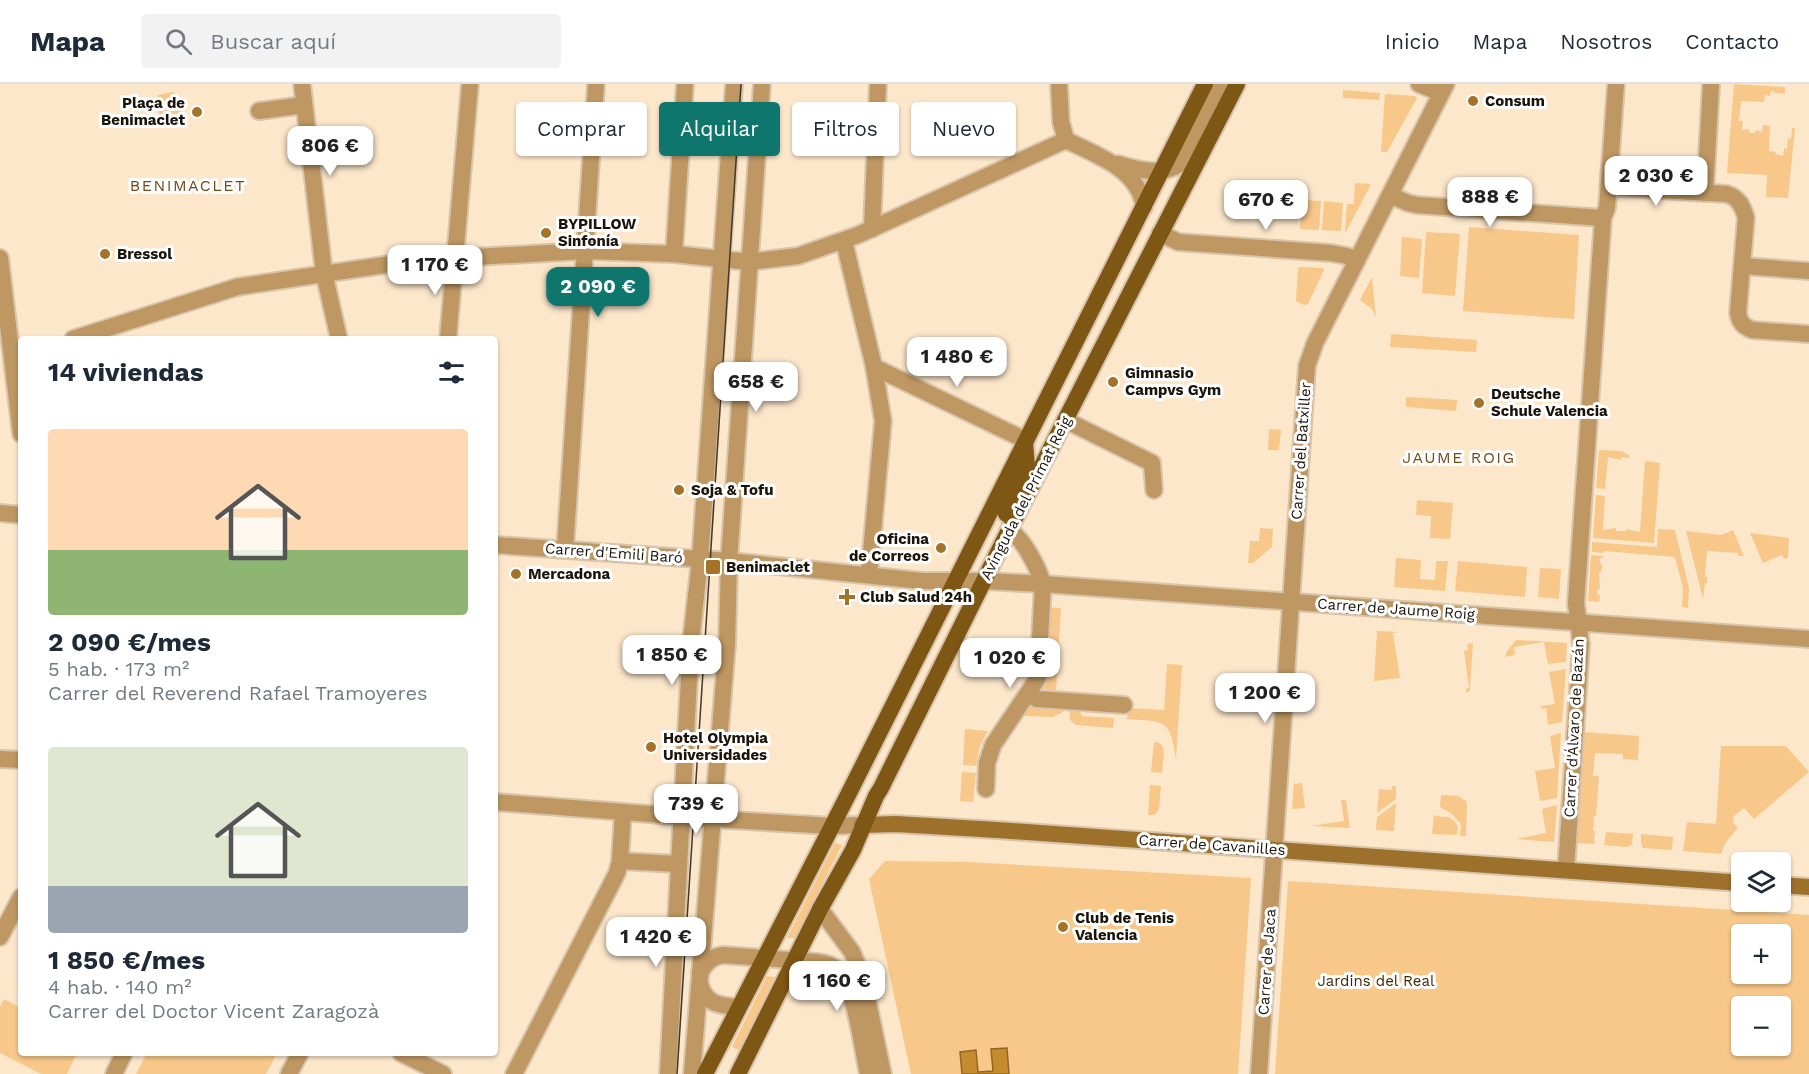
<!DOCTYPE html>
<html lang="es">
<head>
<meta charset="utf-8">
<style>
  body { margin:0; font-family:"Work Sans",sans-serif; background:#f2f2f3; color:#1f2937; height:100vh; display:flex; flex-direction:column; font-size:22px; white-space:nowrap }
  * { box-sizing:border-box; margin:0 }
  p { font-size:20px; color:#747a83 }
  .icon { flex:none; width:33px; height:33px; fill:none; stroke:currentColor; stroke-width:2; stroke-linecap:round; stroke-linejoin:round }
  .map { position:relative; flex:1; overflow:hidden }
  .side { position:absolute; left:18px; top:252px; width:480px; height:720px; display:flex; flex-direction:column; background:#fff; border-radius:6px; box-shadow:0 2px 4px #0004 }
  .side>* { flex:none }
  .hud { position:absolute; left:516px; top:18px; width:570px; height:54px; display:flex; gap:12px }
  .buttons { position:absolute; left:1731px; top:768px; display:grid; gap:12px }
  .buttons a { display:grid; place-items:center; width:60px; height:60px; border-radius:6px; background:#fff; box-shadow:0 2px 4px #0004; font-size:30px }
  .price { position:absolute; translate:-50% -51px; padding:0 14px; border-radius:12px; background:#fff; color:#222; font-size:20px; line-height:39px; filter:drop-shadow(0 2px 3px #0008) }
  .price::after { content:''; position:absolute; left:50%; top:36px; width:18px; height:14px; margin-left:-9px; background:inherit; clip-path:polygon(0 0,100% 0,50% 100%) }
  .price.current { background:#0f766e; color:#fff }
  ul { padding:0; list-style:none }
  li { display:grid; align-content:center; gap:12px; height:318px; padding:0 30px }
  li span { display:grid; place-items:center; height:186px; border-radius:6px; color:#555 }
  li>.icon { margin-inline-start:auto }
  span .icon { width:108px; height:108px; fill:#fffc; stroke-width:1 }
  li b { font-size:26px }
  h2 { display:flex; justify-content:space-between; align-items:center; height:72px; padding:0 30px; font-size:26px }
  .chip { padding:0 21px; border-radius:6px; background:#fff; box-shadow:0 2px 4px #0004; font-size:21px; line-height:54px }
  .chip.current { background:#0f766e; color:#fff }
  header { display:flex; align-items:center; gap:36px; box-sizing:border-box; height:84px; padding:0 30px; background:#fff; border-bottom:2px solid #e0e1e3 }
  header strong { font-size:28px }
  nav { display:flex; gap:33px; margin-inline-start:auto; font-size:21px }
  .search { width:420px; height:54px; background:#f2f2f3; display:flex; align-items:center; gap:15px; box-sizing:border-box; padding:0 21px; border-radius:6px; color:#747a83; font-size:22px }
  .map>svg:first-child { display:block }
  .green { fill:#f7c889; fill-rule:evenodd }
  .water { fill:#c58b2e; stroke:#926723; stroke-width:1.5 }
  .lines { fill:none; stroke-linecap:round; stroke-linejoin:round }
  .minor-casing { stroke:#d8c5ac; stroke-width:20 }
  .tertiary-casing { stroke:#d8c5ac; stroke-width:20 }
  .secondary-casing { stroke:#d8c5ac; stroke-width:20 }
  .primary-casing { stroke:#d8c5ac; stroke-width:20 }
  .minor { stroke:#be9762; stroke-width:16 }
  .tertiary { stroke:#be9762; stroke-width:16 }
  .secondary { stroke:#9d702c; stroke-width:16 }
  .primary { stroke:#7f5714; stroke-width:16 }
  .tram { stroke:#42382b; stroke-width:1.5 }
  .poi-dot { fill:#a47328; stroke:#fff; stroke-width:2 }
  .labels { text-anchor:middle; stroke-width:6; stroke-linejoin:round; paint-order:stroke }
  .poi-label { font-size:15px; font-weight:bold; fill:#1b140a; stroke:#fff; text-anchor:start }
  .street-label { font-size:15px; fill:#1b140a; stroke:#fff }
  .park-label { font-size:15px; fill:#422a03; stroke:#fff }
  .neighbourhood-label { font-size:16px; letter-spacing:1.5px; fill:#704e1b; stroke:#fff }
</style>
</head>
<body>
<header>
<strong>Mapa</strong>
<div class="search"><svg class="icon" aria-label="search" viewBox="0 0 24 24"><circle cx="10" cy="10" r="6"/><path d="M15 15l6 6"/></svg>Buscar aquí</div>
<nav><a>Inicio</a><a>Mapa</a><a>Nosotros</a><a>Contacto</a></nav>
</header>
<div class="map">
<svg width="1809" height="990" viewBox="0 0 1809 990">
  <rect width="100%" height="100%" fill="#fce7cb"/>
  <g class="green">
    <polygon points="1734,0 1785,3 1785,10 1774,9 1774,7 1771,7 1770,12 1765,11 1764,18 1741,17 1739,37 1743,37 1742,46 1749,45 1750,49 1755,49 1756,46 1762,48 1763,41 1770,42 1769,67 1775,68 1776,70 1783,72 1784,64 1787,65 1788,54 1791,55 1792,44 1795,44 1788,114 1766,113 1767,91 1727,89"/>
    <polygon points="1343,6 1380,9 1379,16 1343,14"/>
    <path d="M172 8C182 11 184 28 179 37L168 41 162 39 155 16 158 11Z"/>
    <polygon points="1385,10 1415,12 1417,14 1387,68 1381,68"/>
    <polygon points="1617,79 1640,80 1639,99 1615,98"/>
    <polygon points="1355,99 1371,100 1346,148 1345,147 1347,120 1354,120"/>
    <polygon points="1302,116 1321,117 1319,146 1300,145"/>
    <polygon points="1324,117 1343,119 1341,147 1322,146"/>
    <polygon points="1469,143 1579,151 1574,235 1463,227"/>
    <polygon points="1426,148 1460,150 1455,212 1422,209"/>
    <polygon points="1402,153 1422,155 1419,194 1400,192"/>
    <polygon points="1299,183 1323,184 1324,186 1308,220 1304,221 1296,217 1296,215 1298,186"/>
    <polygon points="1372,193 1376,233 1372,225 1360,216"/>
    <polygon points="1391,250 1477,256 1476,268 1390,263"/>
    <polygon points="1406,313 1457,316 1456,327 1406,323"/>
    <polygon points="1269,345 1281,346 1279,366 1268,366"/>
    <polygon points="1599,366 1621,367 1629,371 1629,374 1621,373 1621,376 1608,373 1605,405 1596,404"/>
    <polygon points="1645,377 1660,379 1654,459 1593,454 1596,411 1605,412 1603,446 1616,444 1616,447 1626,447 1626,445 1640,448"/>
    <polygon points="1417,416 1453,419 1450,455 1430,454 1431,432 1416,431"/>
    <polygon points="1260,444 1273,445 1272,463 1253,479 1248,479 1250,457 1259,457"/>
    <polygon points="1658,445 1675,446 1689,504 1688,524 1682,523 1683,504 1675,473 1604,467 1603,469 1592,468 1592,458 1657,463"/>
    <polygon points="1733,446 1744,472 1738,472 1738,469 1707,467 1705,492 1707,493 1707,499 1705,499 1703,515 1686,447 1721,451"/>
    <polygon points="1750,449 1789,454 1788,474 1784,475 1782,471 1763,479"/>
    <polygon points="1591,471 1603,472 1603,474 1600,474 1600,479 1602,480 1602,487 1599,488 1600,505 1598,505 1597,510 1600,511 1599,518 1588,517"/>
    <polygon points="1396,474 1421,476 1420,495 1435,496 1436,477 1448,477 1445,507 1394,503"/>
    <polygon points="1458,477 1527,483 1525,513 1455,507"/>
    <polygon points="1540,484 1561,485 1559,515 1538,513"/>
    <polygon points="1046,523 1061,524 1056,607 1044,605 1041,601"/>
    <polygon points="1377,547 1399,548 1393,549 1400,594 1374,597"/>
    <polygon points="1516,556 1519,556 1567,559 1566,578 1548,580 1544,558 1514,563 1515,571 1505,573 1507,567"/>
    <polygon points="1473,559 1470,604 1470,607 1466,609 1466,605 1469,604 1464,567 1468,566 1467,560"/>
    <path d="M1167 580 1182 581 1176 675C1170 634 1165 638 1127 635L1128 624 1164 626Z"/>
    <polygon points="1566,585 1562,638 1548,641 1546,624 1541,625 1541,622 1555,620 1549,588"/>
    <polygon points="1031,622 1063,624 1063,628 1053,633 1022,632 1027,623"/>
    <polygon points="1069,625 1079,626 1082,632 1114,634 1113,644 1076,641 1070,636"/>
    <polygon points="965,645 988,647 980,662 976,682 963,681"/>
    <polygon points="1583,648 1639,652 1638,676 1623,675 1623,670 1595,669 1593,692 1599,692 1596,732 1594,732 1593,747 1595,747 1594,760 1575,759"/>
    <polygon points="1561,649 1557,714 1540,717 1535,687 1555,684 1550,652"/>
    <polygon points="1154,658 1159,659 1162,661 1164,669 1162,689 1151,688"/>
    <polygon points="1721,662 1786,662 1809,688 1754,735 1744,724 1734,732 1733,739 1738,744 1726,758 1721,770 1683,767 1687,738 1716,740"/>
    <polygon points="962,688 976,689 973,718 960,717"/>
    <polygon points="1302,699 1305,724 1292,725 1294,700"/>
    <polygon points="1150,701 1161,702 1159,726 1154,731 1148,731"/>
    <polygon points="1392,702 1396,702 1396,715 1377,729 1379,705 1392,706"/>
    <polygon points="1441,711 1458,712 1466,717 1467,721 1466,752 1460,752 1461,740 1452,730 1440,723"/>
    <polygon points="1341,716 1346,716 1350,744 1311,742 1344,737"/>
    <polygon points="1396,719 1394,747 1376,746 1377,733"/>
    <polygon points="1557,721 1554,758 1516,755 1546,749 1542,725"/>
    <path d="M1434 731C1448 736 1446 727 1458 742L1457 751 1432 750Z"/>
    <polygon points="1606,748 1633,750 1632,761 1627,763 1604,761"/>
    <polygon points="1641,750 1673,753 1672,766 1643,764 1641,759"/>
    <polygon points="835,759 842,761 795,854 787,854"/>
    <polygon points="885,777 968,778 1251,794 1238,990 911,990 869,795"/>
    <path d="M1288 797 1809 831V990H1275ZM1742 850H1780V890H1742ZM1742 922H1780V962H1742Z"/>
    <polygon points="767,892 775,893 739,966 732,963"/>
    <polygon points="4,915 21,924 21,969 77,969 67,990 41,990 0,969 0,923"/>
    <polygon points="147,969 277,969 266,990 136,990"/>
  </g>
  <polygon class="water" points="1007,964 1009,990 962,990 960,968 976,966 978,988 993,987 991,965"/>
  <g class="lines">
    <g class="minor-casing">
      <g id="minor">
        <polyline points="302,0 324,189 339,255"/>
        <polyline points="1059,0 1061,38 1066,56"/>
        <polyline points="1419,0 1441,9"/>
        <polyline points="259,27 304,21"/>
        <path d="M1118 80C1138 86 1161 92 1180 80L1222 0"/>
        <path d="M1609 103 1727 110C1739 114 1743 123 1746 134L1738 229C1740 239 1743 242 1752 246L1809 250"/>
        <polyline points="1705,109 1711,0"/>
        <polyline points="1390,111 1408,119 1417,121 1603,134"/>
        <polyline points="872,145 878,0"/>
        <polyline points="1160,149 1178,158 1331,169 1347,172 1357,176"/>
        <polyline points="844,157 874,283 883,337 869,491"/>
        <polyline points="674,170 685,0"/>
        <polyline points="0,174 21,350"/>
        <polyline points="1743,182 1809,187"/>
        <path d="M73 255 237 203 444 172 456 174 585 167 674 170 749 178 798 172 858 151 1066 56C1096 71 1139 85 1144 123"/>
        <polyline points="448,255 470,0"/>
        <polyline points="874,283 1025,356"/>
        <polyline points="1065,336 1152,379 1154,406"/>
        <polyline points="565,466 596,0"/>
        <polyline points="1028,610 1037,615 1124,621"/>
        <polyline points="986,705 987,679 993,661 1036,597 1038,592 1043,500"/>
        <polyline points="620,777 678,780"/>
        <polyline points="1566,786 1581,560 1576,519 1603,134 1607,124 1616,0"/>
        <polyline points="0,853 21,813"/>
        <polyline points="401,969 443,990"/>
        <polyline points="114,990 124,969"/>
        <polyline points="289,990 300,969"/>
        <polyline points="514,990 617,789 620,777 623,728"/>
        <polyline points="1259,990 1307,282 1315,259 1446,0"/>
      </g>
    </g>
    <g class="tertiary-casing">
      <g id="tertiary">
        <polyline points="0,429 21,431"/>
        <path d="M1009 446C1024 455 1038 484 1043 500"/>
        <polyline points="495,461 729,477 922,497 984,497 1043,500 1809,555"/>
        <polyline points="0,675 21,676"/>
        <polyline points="495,718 713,735 832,742 862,741"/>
        <polyline points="820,825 852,868 863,894 883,990"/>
        <path d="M700 889C705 879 711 873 723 871L817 878C825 879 833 881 839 887 854 900 863 967 868 990"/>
        <path d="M700 900C705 920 720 922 738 923"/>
        <polyline points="668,990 691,557 700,476 734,0"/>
        <polyline points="692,990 727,560 729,477 762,0"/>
      </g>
    </g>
    <g class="secondary-casing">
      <g id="secondary">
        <polyline points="862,741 896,740 997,746 1742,799"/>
        <polyline points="1780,801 1809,803"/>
      </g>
    </g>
    <g class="primary-casing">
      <g id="primary">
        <polyline points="1006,430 1027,383 1025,359"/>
        <polyline points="705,990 850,707 1205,0"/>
        <polyline points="738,990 820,825 853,766 876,712 881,704 1009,446 1237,0"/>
      </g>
    </g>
    <use href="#minor" class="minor"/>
    <use href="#tertiary" class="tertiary"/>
    <use href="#secondary" class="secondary"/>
    <use href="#primary" class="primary"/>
    <polyline class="tram" points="677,990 741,0"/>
  </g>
  <g class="poi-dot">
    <circle cx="1473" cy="17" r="6"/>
    <circle cx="197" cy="28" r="6"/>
    <circle cx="546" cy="149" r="6"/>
    <circle cx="105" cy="170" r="6"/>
    <circle cx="1113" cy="298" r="6"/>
    <circle cx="1479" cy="319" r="6"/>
    <circle cx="679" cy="406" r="6"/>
    <circle cx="941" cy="464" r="6"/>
    <rect x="705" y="475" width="16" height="16" rx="3"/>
    <circle cx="516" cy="490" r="6"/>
    <path d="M844 504h6v6h6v6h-6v6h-6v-6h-6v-6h6z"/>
    <circle cx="651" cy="663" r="6"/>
    <circle cx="1063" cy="843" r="6"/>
  </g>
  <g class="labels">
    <g class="poi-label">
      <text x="1485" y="22">Consum</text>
      <text x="185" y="24" text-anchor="end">Plaça de<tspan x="185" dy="17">Benimaclet</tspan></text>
      <text x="558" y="145">BYPILLOW<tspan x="558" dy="17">Sinfonía</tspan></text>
      <text x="117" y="175">Bressol</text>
      <text x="1125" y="294">Gimnasio<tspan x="1125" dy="17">Campvs Gym</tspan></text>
      <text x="1491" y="315">Deutsche<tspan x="1491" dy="17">Schule Valencia</tspan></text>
      <text x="691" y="411">Soja &amp; Tofu</text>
      <text x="929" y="460" text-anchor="end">Oficina<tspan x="929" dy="17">de Correos</tspan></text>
      <text x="726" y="488">Benimaclet</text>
      <text x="528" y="495">Mercadona</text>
      <text x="860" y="518">Club Salud 24h</text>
      <text x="663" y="659">Hotel Olympia<tspan x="663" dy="17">Universidades</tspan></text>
      <text x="1075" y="839">Club de Tenis<tspan x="1075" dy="17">Valencia</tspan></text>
    </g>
    <g class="street-label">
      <text transform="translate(1301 367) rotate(-86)" y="5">Carrer del Batxiller</text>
      <text transform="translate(1026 414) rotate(-63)" y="5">Avinguda del Primat Reig</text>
      <text transform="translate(614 469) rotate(4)" y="5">Carrer d'Emili Baró</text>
      <text transform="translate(1396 525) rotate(4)" y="5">Carrer de Jaume Roig</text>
      <text transform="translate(1574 644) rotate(-87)" y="5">Carrer d'Álvaro de Bazán</text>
      <text transform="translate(1212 761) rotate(4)" y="5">Carrer de Cavanilles</text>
      <text transform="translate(1267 878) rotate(-86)" y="5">Carrer de Jaca</text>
    </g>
    <g class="park-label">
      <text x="1376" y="902">Jardins del Real</text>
    </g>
    <g class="neighbourhood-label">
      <text x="188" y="107">BENIMACLET</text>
      <text x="1459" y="379">JAUME ROIG</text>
    </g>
  </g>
</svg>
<div class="buttons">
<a><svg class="icon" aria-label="layers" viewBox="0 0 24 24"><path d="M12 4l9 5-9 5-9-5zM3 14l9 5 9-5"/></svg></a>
<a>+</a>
<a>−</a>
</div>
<b class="price" style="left:330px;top:93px">806 €</b>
<b class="price" style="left:1656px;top:123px">2 030 €</b>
<b class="price" style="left:1490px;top:144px">888 €</b>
<b class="price" style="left:1266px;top:147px">670 €</b>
<b class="price" style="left:435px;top:212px">1 170 €</b>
<b class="price current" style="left:598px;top:234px">2 090 €</b>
<b class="price" style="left:957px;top:304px">1 480 €</b>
<b class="price" style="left:756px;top:329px">658 €</b>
<b class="price" style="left:672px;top:602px">1 850 €</b>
<b class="price" style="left:1010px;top:605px">1 020 €</b>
<b class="price" style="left:1265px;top:640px">1 200 €</b>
<b class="price" style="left:696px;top:751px">739 €</b>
<b class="price" style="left:656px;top:884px">1 420 €</b>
<b class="price" style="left:837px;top:928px">1 160 €</b>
<div class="hud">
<a class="chip">Comprar</a>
<a class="chip current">Alquilar</a>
<a class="chip">Filtros</a>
<a class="chip">Nuevo</a>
</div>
<section class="side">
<h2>14 viviendas<svg class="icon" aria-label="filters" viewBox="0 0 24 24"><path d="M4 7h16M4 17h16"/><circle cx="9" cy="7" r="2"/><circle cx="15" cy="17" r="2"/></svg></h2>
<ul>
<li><span style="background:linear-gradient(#ffd9b3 65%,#8fb573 0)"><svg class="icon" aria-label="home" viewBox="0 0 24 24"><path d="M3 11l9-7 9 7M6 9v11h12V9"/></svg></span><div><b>2 090 €/mes</b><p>5 hab. · 173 m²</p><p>Carrer del Reverend Rafael Tramoyeres</p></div></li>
<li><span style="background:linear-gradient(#dfe7d0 75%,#9aa5b1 0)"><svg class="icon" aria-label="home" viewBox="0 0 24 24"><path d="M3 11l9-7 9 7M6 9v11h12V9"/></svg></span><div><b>1 850 €/mes</b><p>4 hab. · 140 m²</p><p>Carrer del Doctor Vicent Zaragozà</p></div></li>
</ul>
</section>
</div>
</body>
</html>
